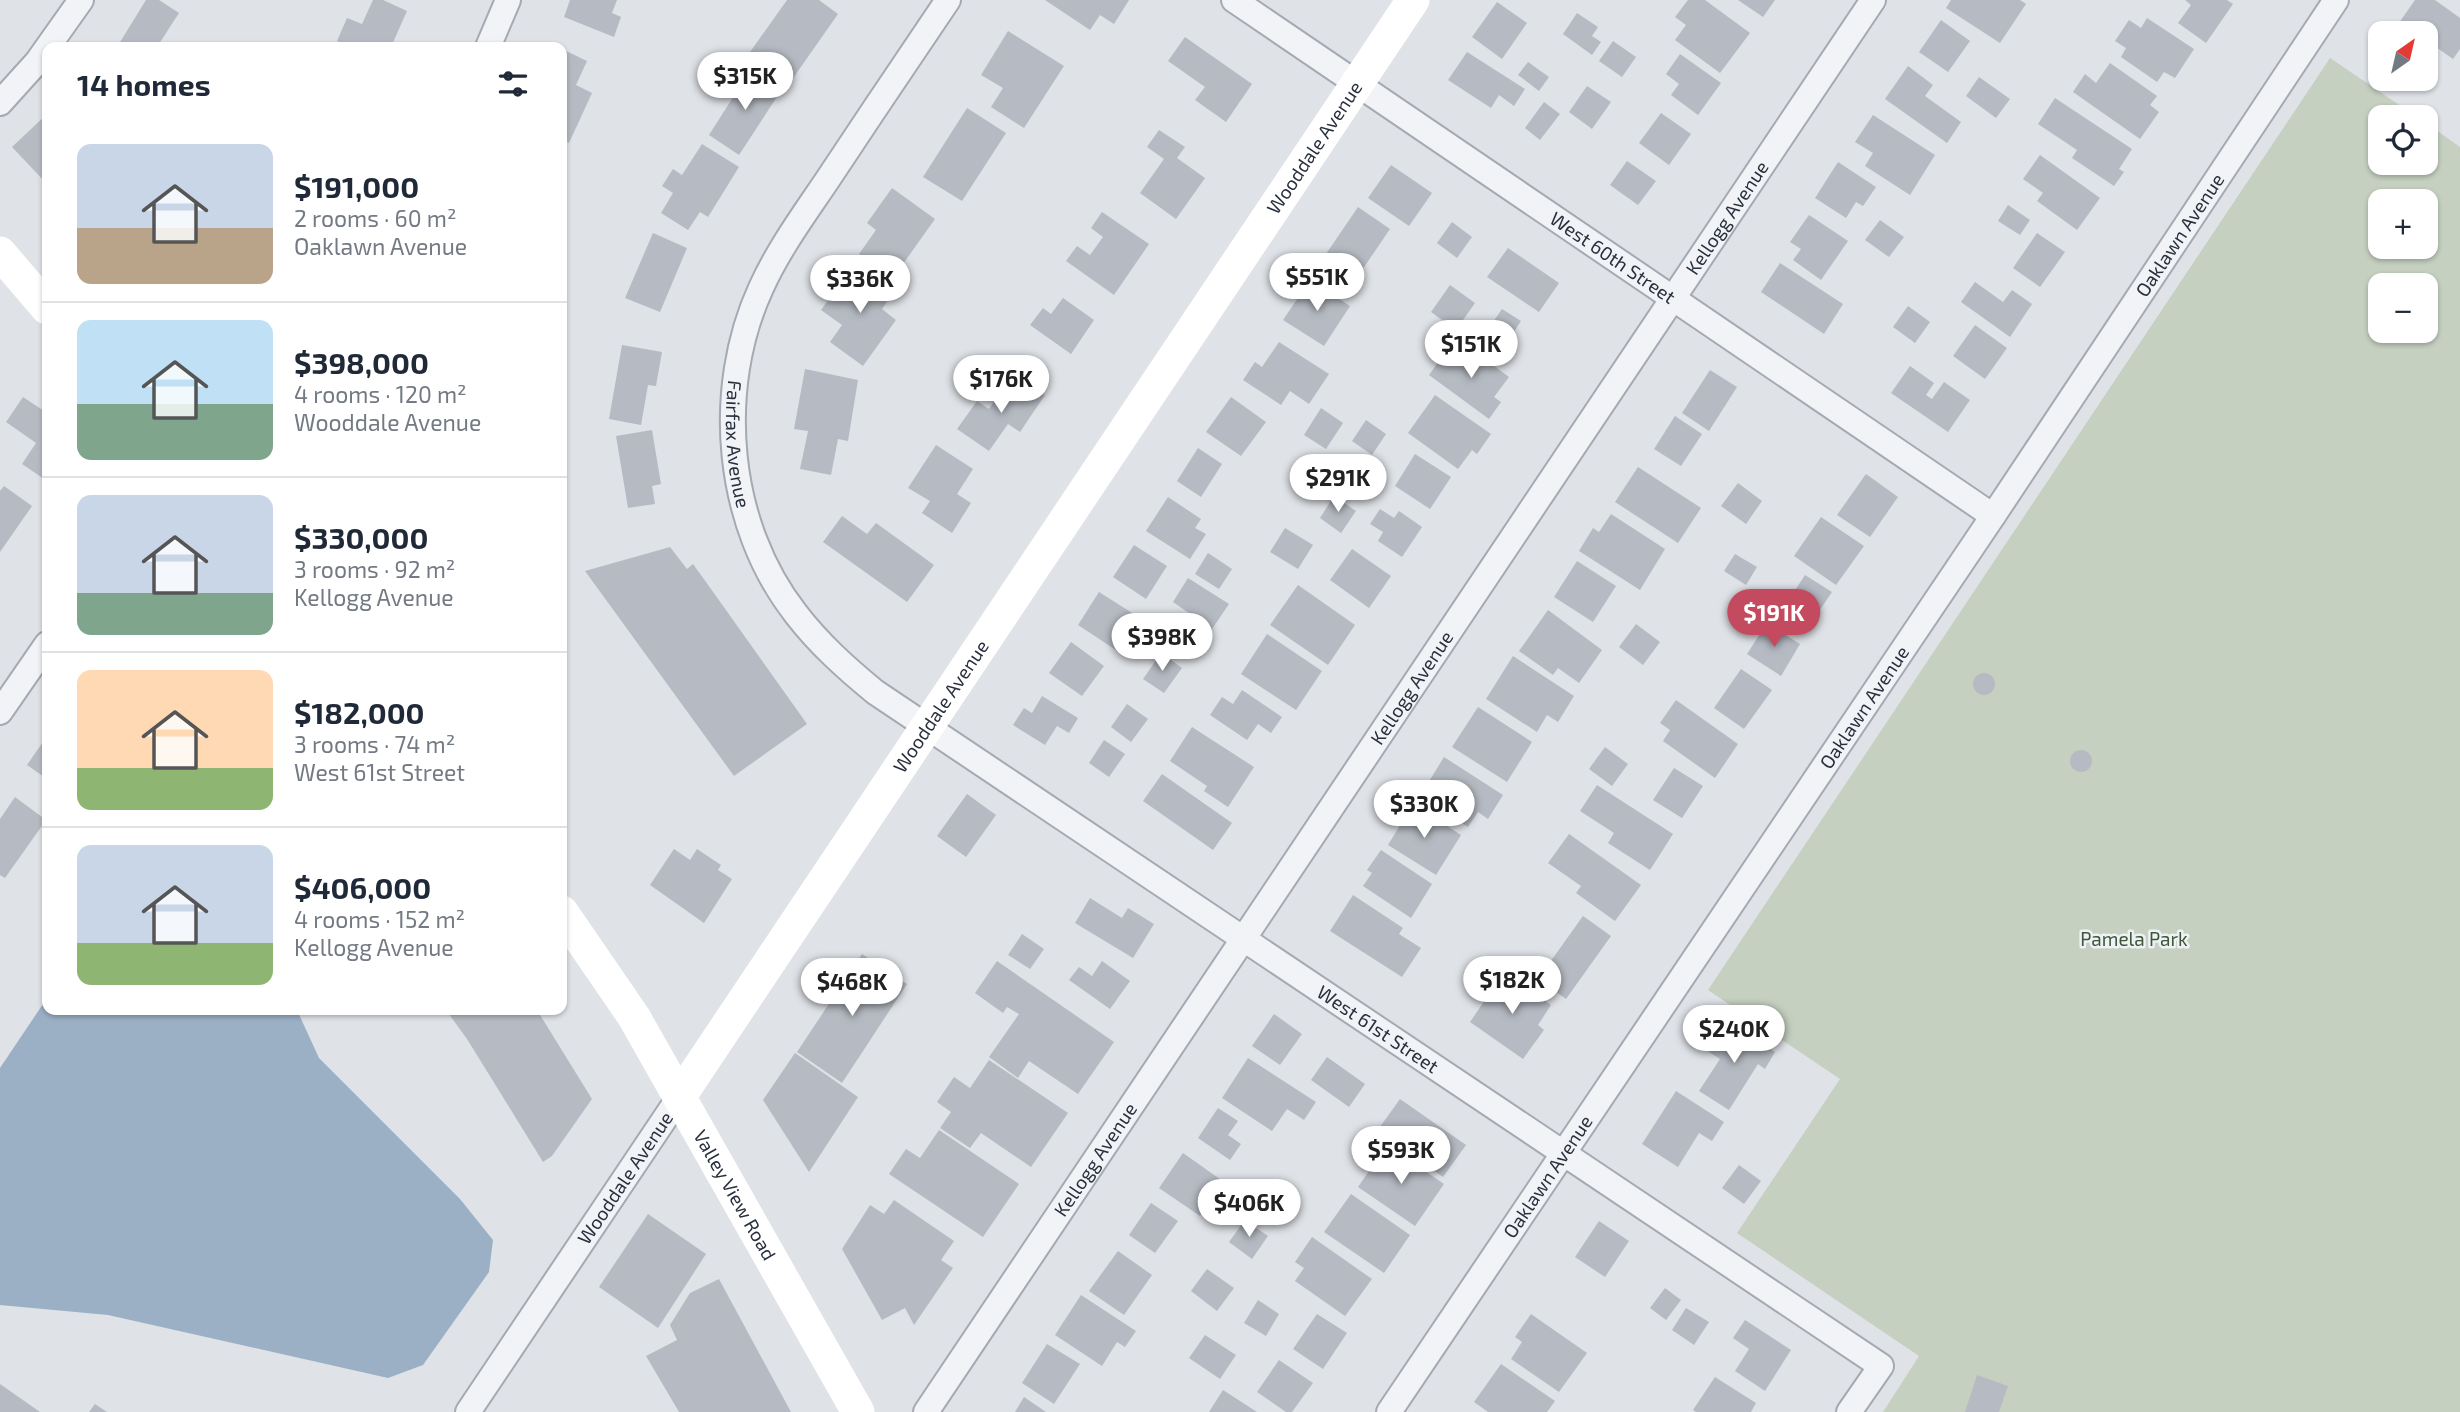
<!DOCTYPE html>
<html lang="en">
<head>
<meta charset="utf-8">
<style>
  body { margin:0; font-family:"Exo 2",sans-serif; background:#f2f2f3; color:#1f2937; height:100vh; display:flex; flex-direction:column; font-size:26px; white-space:nowrap }
  * { box-sizing:border-box; margin:0 }
  p { font-size:23px; color:#747a83 }
  .icon { flex:none; width:38px; height:38px; fill:none; stroke:currentColor; stroke-width:2; stroke-linecap:round; stroke-linejoin:round }
  .map { position:relative; flex:1; overflow:hidden }
  .panel { position:absolute; left:42px; top:42px; width:525px; height:973px; display:flex; flex-direction:column; background:#fff; border-radius:14px; box-shadow:0 2px 5px #0004 }
  .panel>* { flex:none }
  .needle { width:46px; rotate:34deg }
  .buttons { position:absolute; left:2368px; top:21px; display:grid; gap:14px }
  .buttons a { display:grid; place-items:center; width:70px; height:70px; border-radius:14px; background:#fff; box-shadow:0 2px 5px #0004; font-size:35px }
  .price { position:absolute; translate:-50% -60px; padding:0 16px; border-radius:24px; background:#fff; color:#222; font-size:23px; line-height:46px; filter:drop-shadow(0 2px 4px #0008) }
  .price::after { content:''; position:absolute; left:50%; top:42px; width:21px; height:16px; margin-left:-10px; background:inherit; clip-path:polygon(0 0,100% 0,50% 100%) }
  .price.on { background:#c44b5f; color:#fff }
  ul { padding:0; list-style:none }
  li { display:flex; align-items:center; gap:21px; height:175px; padding:0 35px }
  li+li { border-top:2px solid #e0e1e3 }
  li span { display:grid; place-items:center; flex:none; width:196px; height:140px; border-radius:14px; color:#555 }
  li>.icon { margin-inline-start:auto }
  span .icon { width:84px; height:84px; fill:#fffc; stroke-width:1 }
  li b { font-size:30px }
  h2 { display:flex; justify-content:space-between; align-items:center; height:84px; padding:0 35px; font-size:30px }
  .map>svg:first-child { display:block }
  .green { fill:#c5d0c0; fill-rule:evenodd }
  .water { fill:#9cb0c5 }
  .building { fill:#b6bbc3 }
  .lines { fill:none; stroke-linecap:round; stroke-linejoin:round }
  .street-casing { stroke:#a5a9b1; stroke-width:28 }
  .street { stroke:#f1f3f6; stroke-width:24 }
  .secondary { stroke:#fff; stroke-width:33 }
  .labels { text-anchor:middle; stroke-width:5; stroke-linejoin:round; paint-order:stroke }
  .street-label { font-size:19px; fill:#29303d; stroke:#eef1f5 }
  .park-label { font-size:19px; fill:#3e5837; stroke:#eef1f5 }
</style>
</head>
<body>
<div class="map">
<svg width="2460" height="1412" viewBox="0 0 2460 1412">
  <rect width="100%" height="100%" fill="#dfe2e7"/>
  <path class="green" d="M2330 58 2417 117H2380V163H2426V123L2460 147V1412H1883L1919 1356 1737 1233 1840 1079 1708 990ZM2380 201H2426V247H2380ZM2380 285H2426V331H2380Z"/>
  <polygon class="water" points="47,998 47,1010 297,1010 319,1058 460,1199 493,1240 489,1272 423,1365 388,1378 108,1315 0,1305 0,1068"/>
  <g class="building">
    <polygon points="146,0 159,0 179,13 157,47 117,47"/>
    <polygon points="373,0 383,0 407,11 391,47 349,47 337,41 347,18 362,24"/>
    <polygon points="570,0 617,0 612,13 621,17 614,37 564,17"/>
    <polygon points="787,0 819,0 838,14 791,81 750,52"/>
    <polygon points="1045,0 1129,0 1114,24 1100,15 1090,30"/>
    <polygon points="1688,0 1705,0 1750,33 1720,73 1675,40 1686,25 1675,17"/>
    <polygon points="1738,0 1775,0 1763,17"/>
    <polygon points="1951,0 2020,0 2026,4 2000,43 1946,8"/>
    <polygon points="2185,0 2227,0 2233,4 2206,43 2178,23 2191,5"/>
    <polygon points="2415,0 2435,0 2460,18 2460,49 2453,59 2426,40 2426,33 2399,33 2394,30"/>
    <polygon points="1497,2 1527,23 1502,59 1472,37"/>
    <polygon points="1577,13 1598,27 1592,36 1601,42 1592,55 1563,34"/>
    <polygon points="2147,18 2194,49 2175,78 2164,72 2157,82 2121,57 2126,48 2115,41 2129,20 2141,28"/>
    <polygon points="1941,20 1970,41 1948,72 1919,52"/>
    <polygon points="1008,31 1064,66 1024,128 991,107 1003,88 981,75"/>
    <polygon points="1185,37 1252,84 1226,122 1195,100 1205,87 1168,61"/>
    <polygon points="1613,41 1636,57 1622,77 1599,61"/>
    <polygon points="562,49 587,61 576,85 592,93 569,143 562,139"/>
    <polygon points="1467,52 1525,89 1514,106 1499,95 1491,108 1448,80"/>
    <polygon points="1680,54 1721,83 1698,115 1671,95 1679,84 1666,74"/>
    <polygon points="1528,62 1549,77 1539,91 1518,75"/>
    <polygon points="2110,63 2157,96 2150,105 2159,112 2140,139 2073,92 2085,74 2096,83"/>
    <polygon points="1908,66 1933,85 1925,96 1961,122 1947,143 1885,99"/>
    <polygon points="751,69 782,89 739,155 709,135"/>
    <polygon points="1979,77 2010,99 1996,118 1966,96"/>
    <polygon points="1587,86 1611,102 1592,129 1569,112"/>
    <polygon points="2055,98 2132,149 2119,169 2124,172 2114,186 2072,158 2077,150 2038,124"/>
    <polygon points="1544,102 1560,114 1540,140 1525,128"/>
    <polygon points="967,108 1006,133 962,201 923,177"/>
    <polygon points="1661,113 1691,134 1669,165 1639,143"/>
    <polygon points="47,114 47,184 12,147"/>
    <polygon points="1873,115 1935,155 1910,195 1865,166 1873,153 1855,142"/>
    <polygon points="1159,130 1185,147 1177,158 1205,178 1176,219 1140,193 1164,159 1147,147"/>
    <polygon points="702,144 739,167 708,217 700,212 688,230 661,213 673,193 662,186 673,169 682,175"/>
    <polygon points="2040,155 2100,198 2077,230 2037,201 2043,193 2023,179"/>
    <polygon points="1627,161 1656,181 1638,205 1610,185"/>
    <polygon points="1838,162 1876,187 1863,206 1856,202 1846,218 1815,198"/>
    <polygon points="1391,165 1432,193 1409,226 1368,198"/>
    <polygon points="892,188 935,219 893,278 859,254 876,230 867,223"/>
    <polygon points="2008,205 2030,220 2020,235 1998,221"/>
    <polygon points="1358,207 1390,229 1356,279 1324,257"/>
    <polygon points="1102,212 1149,244 1114,295 1066,261 1077,246 1090,255 1103,237 1091,228"/>
    <polygon points="1809,215 1848,241 1821,280 1793,260 1801,249 1790,242"/>
    <polygon points="1880,220 1904,237 1889,257 1865,240"/>
    <polygon points="1452,222 1472,237 1457,258 1437,243"/>
    <polygon points="653,233 687,248 660,312 625,298"/>
    <polygon points="2037,233 2065,252 2040,287 2013,268"/>
    <polygon points="1508,248 1559,283 1539,312 1487,277"/>
    <polygon points="1780,263 1843,304 1824,334 1761,292"/>
    <polygon points="854,265 893,293 882,309 896,320 863,366 830,342 842,325 821,310"/>
    <polygon points="1310,280 1350,306 1324,346 1283,320"/>
    <polygon points="1975,282 2003,302 2012,290 2032,304 2010,337 1961,302"/>
    <polygon points="1450,285 1475,303 1456,330 1431,312"/>
    <polygon points="1063,298 1094,320 1071,354 1030,325 1043,308 1051,314"/>
    <polygon points="1908,306 1930,322 1915,343 1893,327"/>
    <polygon points="1502,309 1521,321 1510,338 1491,325"/>
    <polygon points="1975,325 2007,348 1985,379 1953,356"/>
    <polygon points="1279,342 1329,374 1309,404 1290,391 1281,405 1243,380 1255,362 1262,367"/>
    <polygon points="1464,344 1509,377 1494,397 1501,402 1489,419 1429,375 1444,354 1453,361"/>
    <polygon points="622,345 662,352 656,386 648,385 641,425 609,419"/>
    <polygon points="1910,366 1934,383 1926,395 1932,399 1944,382 1970,400 1948,432 1891,393"/>
    <polygon points="805,369 858,380 848,441 838,439 831,475 800,469 808,431 794,429"/>
    <polygon points="1710,370 1737,387 1709,431 1682,413"/>
    <polygon points="1027,382 1045,395 1020,432 1008,424 989,451 957,429 977,401 989,409 1006,384 1020,393"/>
    <polygon points="1435,395 1491,434 1477,454 1472,450 1458,469 1408,433"/>
    <polygon points="23,397 47,413 47,481 22,464 36,443 6,422"/>
    <polygon points="1231,397 1266,422 1241,456 1206,432"/>
    <polygon points="1321,408 1343,423 1326,449 1304,435"/>
    <polygon points="1675,416 1702,434 1681,466 1654,449"/>
    <polygon points="1366,420 1386,434 1372,455 1352,441"/>
    <polygon points="652,430 661,484 652,486 655,504 628,508 616,436"/>
    <polygon points="936,445 973,469 957,494 971,503 952,533 922,513 930,501 908,488"/>
    <polygon points="1198,448 1222,464 1201,497 1177,481"/>
    <polygon points="1415,454 1451,477 1430,509 1395,486"/>
    <polygon points="1638,467 1701,508 1678,543 1615,502"/>
    <polygon points="1866,474 1898,497 1870,537 1837,515"/>
    <polygon points="1738,483 1762,501 1746,524 1721,506"/>
    <polygon points="4,486 32,506 0,552 0,491"/>
    <polygon points="1334,496 1356,511 1341,533 1320,518"/>
    <polygon points="1168,497 1201,519 1195,528 1206,534 1190,559 1146,531"/>
    <polygon points="1380,509 1394,518 1399,511 1422,527 1402,557 1378,541 1383,532 1370,524"/>
    <polygon points="1611,514 1665,549 1640,590 1579,551 1593,528 1599,532"/>
    <polygon points="842,516 867,534 876,523 934,565 907,602 823,542"/>
    <polygon points="1821,517 1864,546 1836,585 1794,556"/>
    <polygon points="1285,528 1313,545 1298,569 1270,552"/>
    <polygon points="1134,545 1167,566 1146,599 1113,577"/>
    <polygon points="670,547 687,569 693,564 706,582 807,724 734,776 585,571"/>
    <polygon points="1352,549 1391,576 1369,608 1330,580"/>
    <polygon points="1208,553 1232,569 1219,589 1195,574"/>
    <polygon points="1735,554 1757,567 1746,585 1724,571"/>
    <polygon points="1577,561 1616,586 1593,622 1554,597"/>
    <polygon points="1805,575 1832,592 1809,626 1783,609"/>
    <polygon points="1188,578 1229,604 1212,629 1173,602"/>
    <polygon points="1298,585 1355,625 1328,665 1270,625"/>
    <polygon points="1099,592 1137,616 1127,632 1137,638 1125,656 1078,625"/>
    <polygon points="1548,610 1602,650 1579,683 1558,668 1553,675 1519,651"/>
    <polygon points="1767,623 1800,644 1781,676 1747,654"/>
    <polygon points="1636,624 1660,642 1643,665 1619,647"/>
    <polygon points="1267,634 1322,671 1296,710 1241,674"/>
    <polygon points="1071,642 1104,666 1082,696 1049,673"/>
    <polygon points="1161,653 1182,668 1164,693 1143,679"/>
    <polygon points="1513,656 1574,696 1558,722 1547,715 1537,732 1486,699"/>
    <polygon points="1741,669 1772,690 1744,729 1714,708"/>
    <circle cx="1984" cy="684" r="11"/>
    <polygon points="1242,690 1282,717 1271,733 1258,724 1247,740 1210,715 1222,697 1233,704"/>
    <polygon points="1042,696 1078,718 1069,733 1057,726 1045,745 1013,725 1024,708 1032,713"/>
    <polygon points="1676,700 1738,744 1715,778 1663,741 1670,730 1660,723"/>
    <polygon points="1127,704 1148,719 1131,742 1111,727"/>
    <polygon points="1478,707 1532,742 1507,782 1452,747"/>
    <polygon points="1192,727 1254,767 1228,807 1204,791 1207,786 1170,761"/>
    <polygon points="47,736 47,779 27,765"/>
    <polygon points="1104,740 1125,754 1109,777 1089,763"/>
    <polygon points="1605,747 1628,764 1612,786 1589,769"/>
    <circle cx="2081" cy="761" r="11"/>
    <polygon points="1444,757 1503,795 1488,819 1478,812 1468,827 1420,796"/>
    <polygon points="1674,768 1703,786 1682,818 1653,800"/>
    <polygon points="1162,774 1232,823 1213,850 1143,801"/>
    <polygon points="1597,785 1673,834 1650,870 1608,843 1614,833 1580,811"/>
    <polygon points="967,794 996,815 966,857 937,836"/>
    <polygon points="15,797 46,820 5,878 0,875 0,819"/>
    <polygon points="1413,804 1461,835 1436,875 1388,845"/>
    <polygon points="1569,834 1641,885 1615,921 1576,893 1581,886 1548,863"/>
    <polygon points="674,849 690,860 697,849 721,865 718,870 732,879 704,923 650,885"/>
    <polygon points="1381,850 1432,884 1411,918 1363,886 1372,873 1367,870"/>
    <polygon points="1353,895 1403,928 1399,934 1421,948 1402,977 1330,931"/>
    <polygon points="1090,898 1122,918 1128,908 1154,924 1133,958 1075,923"/>
    <polygon points="1583,916 1611,936 1566,999 1538,979"/>
    <polygon points="1022,934 1044,949 1030,969 1008,955"/>
    <polygon points="862,954 907,984 842,1083 797,1052"/>
    <polygon points="997,961 1114,1042 1078,1094 1029,1061 1018,1078 989,1057 1019,1014 1007,1007 1003,1013 975,993"/>
    <polygon points="1102,961 1130,981 1110,1009 1069,980 1079,967 1092,976"/>
    <polygon points="1504,972 1551,1005 1538,1025 1544,1030 1523,1059 1470,1022"/>
    <polygon points="446,1010 537,1010 592,1099 552,1156 543,1162 467,1039"/>
    <polygon points="1274,1014 1302,1034 1280,1065 1252,1046"/>
    <polygon points="1728,1023 1775,1052 1765,1069 1758,1064 1729,1110 1699,1091 1720,1059 1709,1052"/>
    <polygon points="795,1053 858,1097 809,1172 763,1100"/>
    <polygon points="1327,1057 1365,1084 1349,1107 1311,1080"/>
    <polygon points="1248,1058 1316,1102 1304,1120 1287,1109 1272,1131 1222,1098"/>
    <polygon points="989,1060 1068,1113 1031,1167 981,1133 970,1148 940,1128 951,1112 937,1102 954,1077 970,1088"/>
    <polygon points="1676,1091 1724,1122 1712,1141 1699,1133 1678,1167 1642,1144"/>
    <polygon points="1400,1099 1466,1145 1443,1177 1377,1131"/>
    <polygon points="1218,1108 1238,1121 1228,1135 1241,1144 1230,1160 1198,1138"/>
    <polygon points="939,1130 1019,1184 983,1237 889,1174 906,1149 920,1158"/>
    <polygon points="1387,1145 1444,1184 1415,1226 1358,1187"/>
    <polygon points="1183,1153 1224,1182 1200,1216 1159,1188"/>
    <polygon points="1739,1165 1761,1181 1744,1204 1722,1188"/>
    <polygon points="1351,1194 1410,1235 1384,1273 1324,1232"/>
    <polygon points="894,1200 954,1241 941,1260 953,1268 914,1325 905,1308 882,1320 842,1249 870,1205 884,1214"/>
    <polygon points="1151,1203 1178,1221 1155,1253 1129,1235"/>
    <polygon points="648,1214 706,1254 658,1328 599,1287"/>
    <polygon points="1245,1220 1268,1236 1252,1259 1229,1242"/>
    <polygon points="1599,1221 1629,1241 1605,1277 1575,1257"/>
    <polygon points="1312,1237 1372,1279 1345,1316 1295,1281 1304,1268 1295,1262"/>
    <polygon points="1118,1251 1152,1275 1124,1315 1089,1291"/>
    <polygon points="1207,1269 1234,1288 1217,1311 1191,1291"/>
    <polygon points="719,1279 791,1412 679,1412 646,1356 677,1340 670,1325 690,1293"/>
    <polygon points="1665,1288 1681,1300 1666,1320 1650,1308"/>
    <polygon points="1081,1295 1136,1331 1125,1347 1117,1342 1102,1366 1055,1335"/>
    <polygon points="1258,1300 1279,1314 1266,1336 1244,1323"/>
    <polygon points="1686,1308 1709,1322 1694,1345 1672,1330"/>
    <polygon points="1317,1314 1347,1333 1323,1369 1293,1349"/>
    <polygon points="1531,1314 1587,1353 1559,1392 1511,1359 1522,1342 1515,1337"/>
    <polygon points="1745,1320 1791,1350 1765,1391 1735,1371 1749,1349 1733,1338"/>
    <polygon points="1205,1335 1236,1355 1220,1379 1189,1358"/>
    <polygon points="1047,1344 1080,1364 1054,1404 1022,1383"/>
    <polygon points="1279,1360 1313,1383 1292,1412 1286,1412 1257,1392"/>
    <polygon points="1501,1364 1555,1401 1547,1412 1488,1412 1474,1402"/>
    <polygon points="1977,1375 2008,1386 1999,1412 1965,1412"/>
    <polygon points="1715,1377 1756,1403 1751,1412 1696,1412 1693,1410"/>
    <polygon points="0,1384 40,1412 0,1412"/>
    <polygon points="1223,1390 1257,1412 1209,1412"/>
    <polygon points="1024,1397 1046,1412 1015,1412"/>
    <polygon points="95,1404 107,1412 89,1412"/>
  </g>
  <g class="lines">
    <g class="street-casing">
      <g id="street">
        <path id="s1" d="M948 0C908 59 869 117 830 176 806 212 779 248 761 288 714 390 726 525 796 614 819 644 846 668 875 692L1881 1366 1849 1412"/>
        <path id="s2" d="M1234 0 1993 516"/>
        <polyline points="488,47 508,0"/>
        <polyline points="0,103 37,62 81,0"/>
        <polyline points="0,712 47,644"/>
        <path id="s3" d="M468 1412 680 1096"/>
        <path id="s4" d="M926 1412 1873 0"/>
        <path id="s5" d="M1389 1412 1993 516 2336 0"/>
      </g>
    </g>
    <use href="#street" class="street"/>
    <g class="secondary">
      <polyline points="0,253 47,308"/>
      <path id="s6" d="M562 912 634 1017 858 1412"/>
      <path id="s7" d="M680 1096 1413 0"/>
    </g>
  </g>
  <g class="labels">
    <g class="street-label">
      <text dy="7" stroke="none"><textPath href="#s7" startOffset="1141">Wooddale Avenue</textPath></text>
      <text dy="7" stroke="none"><textPath href="#s4" startOffset="1438">Kellogg Avenue</textPath></text>
      <text dy="7" stroke="none"><textPath href="#s5" startOffset="1418">Oaklawn Avenue</textPath></text>
      <text dy="7" stroke="none"><textPath href="#s2" startOffset="458">West 60th Street</textPath></text>
      <text dy="7" stroke="none"><textPath href="#s1" startOffset="504">Fairfax Avenue</textPath></text>
      <text dy="7" stroke="none"><textPath href="#s4" startOffset="872">Kellogg Avenue</textPath></text>
      <text dy="7" stroke="none"><textPath href="#s7" startOffset="469">Wooddale Avenue</textPath></text>
      <text dy="7" stroke="none"><textPath href="#s5" startOffset="850">Oaklawn Avenue</textPath></text>
      <text dy="7" stroke="none"><textPath href="#s1" startOffset="1404">West 61st Street</textPath></text>
      <text dy="7" stroke="none"><textPath href="#s4" startOffset="304">Kellogg Avenue</textPath></text>
      <text dy="7" stroke="none"><textPath href="#s3" startOffset="282">Wooddale Avenue</textPath></text>
      <text dy="7" stroke="none"><textPath href="#s5" startOffset="284">Oaklawn Avenue</textPath></text>
      <text dy="7" stroke="none"><textPath href="#s6" startOffset="332">Valley View Road</textPath></text>
    </g>
    <g class="park-label">
      <text x="2134" y="946">Pamela Park</text>
    </g>
  </g>
</svg>
<div class="buttons">
<a><svg class="needle" viewBox="-14 -14 28 28"><path d="M0-13l5 13h-10z" fill="#e53935"/><path d="M0 13l5-13h-10z" fill="#747a83"/></svg></a>
<a><svg class="icon" aria-label="locate" viewBox="0 0 24 24"><circle cx="12" cy="12" r="6"/><path d="M12 2v4M12 18v4M2 12h4M18 12h4"/></svg></a>
<a>+</a>
<a>−</a>
</div>
<b class="price" style="left:745px;top:112px">$315K</b>
<b class="price" style="left:1317px;top:313px">$551K</b>
<b class="price" style="left:860px;top:315px">$336K</b>
<b class="price" style="left:1471px;top:380px">$151K</b>
<b class="price" style="left:1001px;top:415px">$176K</b>
<b class="price" style="left:1338px;top:514px">$291K</b>
<b class="price on" style="left:1774px;top:649px">$191K</b>
<b class="price" style="left:1162px;top:673px">$398K</b>
<b class="price" style="left:1424px;top:840px">$330K</b>
<b class="price" style="left:1512px;top:1016px">$182K</b>
<b class="price" style="left:852px;top:1018px">$468K</b>
<b class="price" style="left:1734px;top:1065px">$240K</b>
<b class="price" style="left:1401px;top:1186px">$593K</b>
<b class="price" style="left:1249px;top:1239px">$406K</b>
<section class="panel">
<h2>14 homes<svg class="icon" aria-label="filters" viewBox="0 0 24 24"><path d="M4 7h16M4 17h16"/><circle cx="9" cy="7" r="2"/><circle cx="15" cy="17" r="2"/></svg></h2>
<ul>
<li><span style="background:linear-gradient(#c9d6e8 60%,#b9a48a 0)"><svg class="icon" aria-label="home" viewBox="0 0 24 24"><path d="M3 11l9-7 9 7M6 9v11h12V9"/></svg></span><div><b>$191,000</b><p>2 rooms · 60 m²</p><p>Oaklawn Avenue</p></div></li>
<li><span style="background:linear-gradient(#bfe0f5 60%,#7fa58c 0)"><svg class="icon" aria-label="home" viewBox="0 0 24 24"><path d="M3 11l9-7 9 7M6 9v11h12V9"/></svg></span><div><b>$398,000</b><p>4 rooms · 120 m²</p><p>Wooddale Avenue</p></div></li>
<li><span style="background:linear-gradient(#c9d6e8 70%,#7fa58c 0)"><svg class="icon" aria-label="home" viewBox="0 0 24 24"><path d="M3 11l9-7 9 7M6 9v11h12V9"/></svg></span><div><b>$330,000</b><p>3 rooms · 92 m²</p><p>Kellogg Avenue</p></div></li>
<li><span style="background:linear-gradient(#ffd9b3 70%,#8fb573 0)"><svg class="icon" aria-label="home" viewBox="0 0 24 24"><path d="M3 11l9-7 9 7M6 9v11h12V9"/></svg></span><div><b>$182,000</b><p>3 rooms · 74 m²</p><p>West 61st Street</p></div></li>
<li><span style="background:linear-gradient(#c9d6e8 70%,#8fb573 0)"><svg class="icon" aria-label="home" viewBox="0 0 24 24"><path d="M3 11l9-7 9 7M6 9v11h12V9"/></svg></span><div><b>$406,000</b><p>4 rooms · 152 m²</p><p>Kellogg Avenue</p></div></li>
</ul>
</section>
</div>
</body>
</html>
